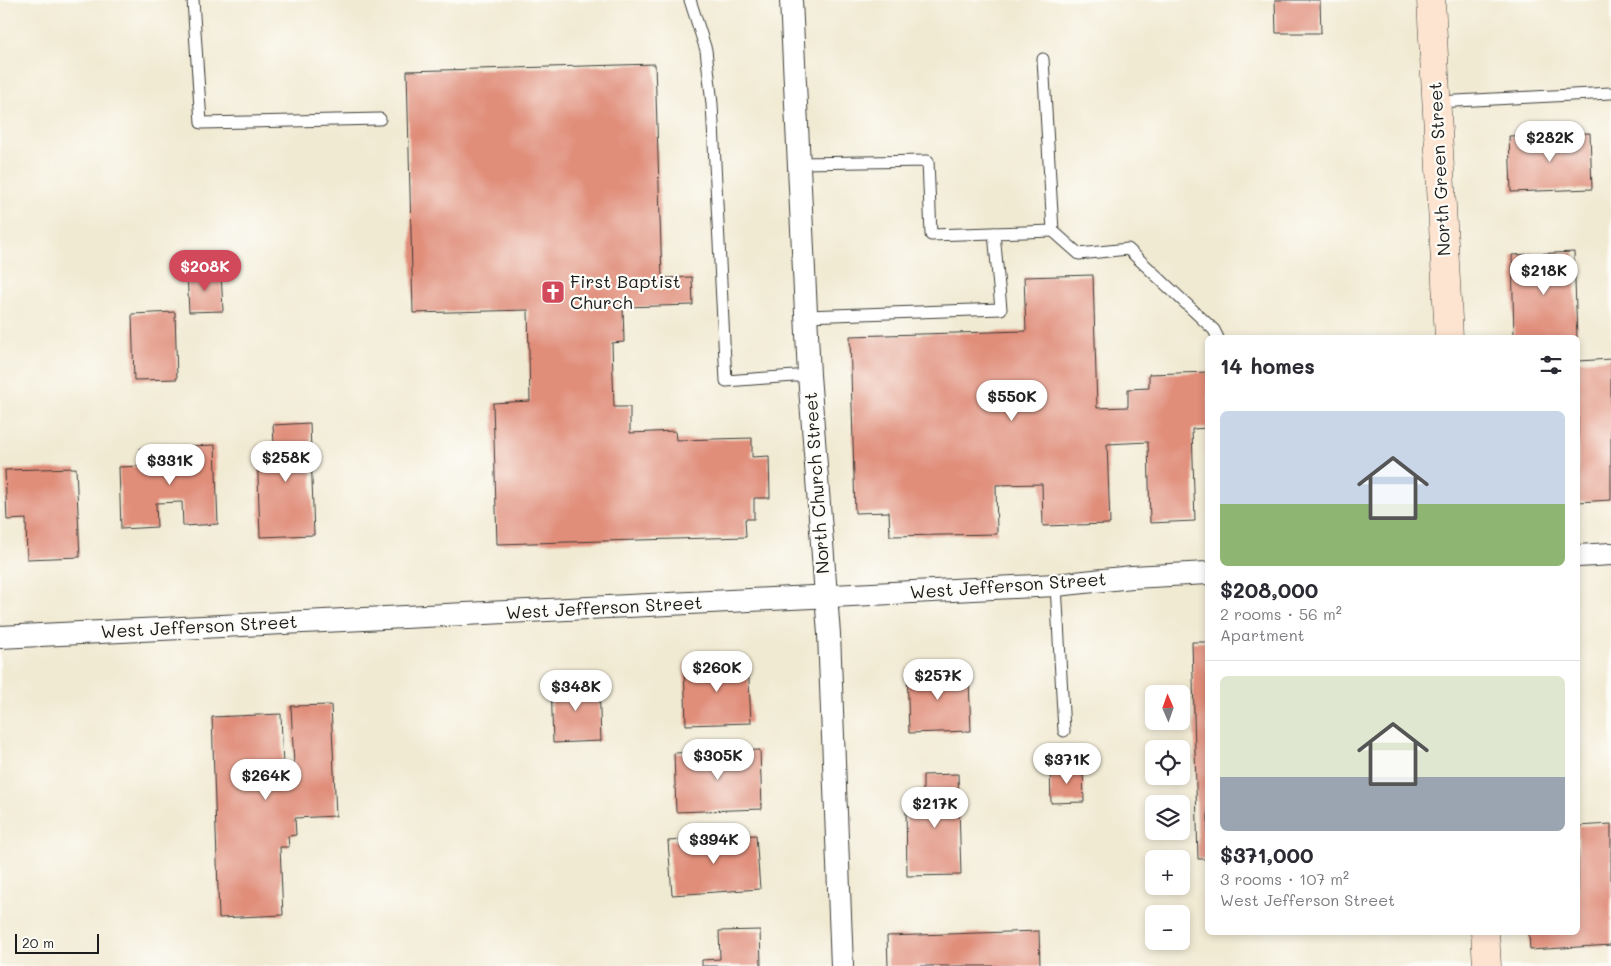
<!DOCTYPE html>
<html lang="en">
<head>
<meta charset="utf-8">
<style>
  body { margin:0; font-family:Mali,sans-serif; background:#f2f2f3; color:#2b2b33; height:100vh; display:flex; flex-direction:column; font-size:19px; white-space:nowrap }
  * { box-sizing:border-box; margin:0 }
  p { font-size:16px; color:#7c7c81 }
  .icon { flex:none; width:28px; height:28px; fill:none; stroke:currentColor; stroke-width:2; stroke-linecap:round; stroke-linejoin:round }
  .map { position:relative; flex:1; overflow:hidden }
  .drawer { position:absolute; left:1205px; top:335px; width:375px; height:600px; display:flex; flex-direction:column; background:#fff; border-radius:8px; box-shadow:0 2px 8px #0003 }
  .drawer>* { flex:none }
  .needle { width:32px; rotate:358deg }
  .tools { position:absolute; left:1145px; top:685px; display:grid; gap:10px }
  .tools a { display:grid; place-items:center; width:45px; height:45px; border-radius:8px; background:#fff; box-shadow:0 2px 8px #0003; font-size:25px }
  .scale { position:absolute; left:15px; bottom:12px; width:84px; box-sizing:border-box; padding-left:5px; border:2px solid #1c1c1c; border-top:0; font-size:14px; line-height:18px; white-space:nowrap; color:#1c1c1c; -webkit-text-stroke:4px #fdfcf7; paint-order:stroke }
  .price { position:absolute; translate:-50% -42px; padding:0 11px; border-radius:18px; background:#fff; color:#222; font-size:16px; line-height:32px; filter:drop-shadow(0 1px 2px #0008) }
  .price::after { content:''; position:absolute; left:50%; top:30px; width:15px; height:11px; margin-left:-8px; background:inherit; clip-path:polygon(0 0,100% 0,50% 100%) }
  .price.current { background:#d1495b; color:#fff }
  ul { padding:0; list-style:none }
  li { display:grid; align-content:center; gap:10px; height:265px; padding:0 15px }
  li+li { border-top:1px solid #e1e1e2 }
  li span { display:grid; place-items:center; height:155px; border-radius:8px; color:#555 }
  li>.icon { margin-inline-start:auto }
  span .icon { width:90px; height:90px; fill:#fffc; stroke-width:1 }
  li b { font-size:21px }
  h2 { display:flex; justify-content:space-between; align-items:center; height:60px; padding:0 15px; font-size:21px }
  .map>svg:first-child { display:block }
  .building { fill:#e08d79 }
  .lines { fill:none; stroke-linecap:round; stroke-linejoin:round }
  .lane-casing { stroke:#3c3b37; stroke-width:13 }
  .street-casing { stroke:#3c3b37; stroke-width:24 }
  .secondary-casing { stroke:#3c3b37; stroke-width:29 }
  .lane { stroke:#fff; stroke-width:11 }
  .street { stroke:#fff; stroke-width:22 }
  .secondary { stroke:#fde4d0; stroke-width:28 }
  .labels { text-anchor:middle; stroke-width:4.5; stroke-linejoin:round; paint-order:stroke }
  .street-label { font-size:18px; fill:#1c1c1c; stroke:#fdfcf7 }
  .poi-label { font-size:18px; fill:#1c1c1c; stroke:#fdfcf7; text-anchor:start }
</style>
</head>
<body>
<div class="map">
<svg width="1611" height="966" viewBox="0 0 1611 966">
  <rect width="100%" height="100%" fill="#fdfcf7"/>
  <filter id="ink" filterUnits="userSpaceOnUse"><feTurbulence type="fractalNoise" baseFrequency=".02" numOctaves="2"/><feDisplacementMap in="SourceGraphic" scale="10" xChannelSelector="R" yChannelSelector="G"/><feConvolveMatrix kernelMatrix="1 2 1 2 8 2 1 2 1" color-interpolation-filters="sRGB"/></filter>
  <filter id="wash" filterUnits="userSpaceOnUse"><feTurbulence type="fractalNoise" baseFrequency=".0096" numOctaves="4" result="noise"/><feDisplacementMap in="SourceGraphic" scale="20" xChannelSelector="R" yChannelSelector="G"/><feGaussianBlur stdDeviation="1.12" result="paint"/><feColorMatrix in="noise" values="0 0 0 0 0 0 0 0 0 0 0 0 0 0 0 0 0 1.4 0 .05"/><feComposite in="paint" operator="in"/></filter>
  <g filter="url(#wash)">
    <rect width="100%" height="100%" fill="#f1ead3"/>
    <g id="blocks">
      <g class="building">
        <polygon points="1275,0 1320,0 1321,33 1276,33"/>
        <polygon points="655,64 662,278 692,277 693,305 623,307 624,342 612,343 614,407 630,407 630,433 675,431 676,440 752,438 752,457 769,456 770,498 754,498 754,519 745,519 746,537 497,544 493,403 530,401 528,310 413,313 407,71"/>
        <polygon points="1590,133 1592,189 1511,192 1509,136"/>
        <polygon points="1574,252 1577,338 1514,338 1512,255"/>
        <polygon points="221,271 223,311 189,312 187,273"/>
        <polygon points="1093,275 1097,408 1128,407 1128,389 1149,388 1149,374 1208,372 1208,428 1192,429 1195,521 1150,523 1148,442 1107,444 1110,524 1043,526 1042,484 996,485 997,534 890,536 889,512 855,513 850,336 1026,331 1024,277"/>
        <polygon points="175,312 177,379 134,380 132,314"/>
        <polygon points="1611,359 1611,500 1578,502 1578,361"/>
        <polygon points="310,423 314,535 260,537 257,446 274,445 273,425"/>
        <polygon points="215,445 218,524 183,526 182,502 156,503 157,527 121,529 119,467 141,466 140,448"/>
        <polygon points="76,468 80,557 27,559 26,519 7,520 5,470"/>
        <polygon points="1192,642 1208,642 1208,859 1198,859"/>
        <polygon points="748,661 751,723 686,725 684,664"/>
        <polygon points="952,667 953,680 969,679 971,731 909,733 907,668"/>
        <polygon points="599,681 601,741 553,743 551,683"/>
        <polygon points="331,705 336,816 295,818 296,835 288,836 289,847 280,847 283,915 219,918 212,717 281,714 283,767 294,766 291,706"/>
        <polygon points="760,750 762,809 676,812 674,753"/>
        <polygon points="1083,767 1084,802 1051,803 1050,768"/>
        <polygon points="958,774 961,875 907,876 906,804 923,804 923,775"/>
        <polygon points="1611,824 1611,945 1530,950 1529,932 1578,932 1578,826"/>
        <polygon points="756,835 760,889 672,895 668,841"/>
        <polygon points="760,930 761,966 702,966 702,960 720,959 719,931"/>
        <polygon points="1039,931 1040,966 888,966 887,936"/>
      </g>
    </g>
  </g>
  <g filter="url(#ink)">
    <use href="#blocks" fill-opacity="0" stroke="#3c3b37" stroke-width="1"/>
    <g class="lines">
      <g class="lane-casing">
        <g id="lane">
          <polyline points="193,0 201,123 380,119"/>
          <polyline points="690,0 706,50 712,104 726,381 809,375"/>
          <polyline points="1437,102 1611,93"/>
          <polyline points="799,163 928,161 931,235 1053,231 1043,59"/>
          <polyline points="1053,231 1079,254 1128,249 1214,330 1218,338"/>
          <polyline points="806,316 1001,309 994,233"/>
          <polyline points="1056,585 1064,731"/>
        </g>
      </g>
      <g class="street-casing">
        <g id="street">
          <polyline points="791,0 809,375 829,634 842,966"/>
          <polyline points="1578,556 1611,554"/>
          <polyline points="0,637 1056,585 1132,577 1208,573"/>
        </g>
      </g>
      <g class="secondary-casing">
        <g id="secondary">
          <polyline points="1431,0 1449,338"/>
          <polyline points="1485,932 1487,966"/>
        </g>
      </g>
      <use href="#lane" class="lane"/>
      <use href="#street" class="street"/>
      <use href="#secondary" class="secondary"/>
    </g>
  </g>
  <defs>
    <g id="church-square" transform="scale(1.25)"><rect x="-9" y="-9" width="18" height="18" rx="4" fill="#d1495b" stroke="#fdfcf7"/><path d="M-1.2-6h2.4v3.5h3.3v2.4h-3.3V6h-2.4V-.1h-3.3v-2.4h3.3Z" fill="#fff"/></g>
  </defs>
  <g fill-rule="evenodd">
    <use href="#church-square" x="553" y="292"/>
  </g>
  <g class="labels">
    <g class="street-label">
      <text transform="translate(1440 169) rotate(-93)" y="6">North Green Street</text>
      <text transform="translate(817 483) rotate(-94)" y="6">North Church Street</text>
      <text transform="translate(1008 586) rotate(-4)" y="6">West Jefferson Street</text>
      <text transform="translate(604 608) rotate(-3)" y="6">West Jefferson Street</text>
      <text transform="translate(199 627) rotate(-3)" y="6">West Jefferson Street</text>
    </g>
    <g class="poi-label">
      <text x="570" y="288">First Baptist<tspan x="570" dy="21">Church</tspan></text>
    </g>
  </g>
</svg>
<div class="tools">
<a><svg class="needle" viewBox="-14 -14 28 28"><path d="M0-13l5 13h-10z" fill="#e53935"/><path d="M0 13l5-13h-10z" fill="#7c7c81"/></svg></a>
<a><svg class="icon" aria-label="locate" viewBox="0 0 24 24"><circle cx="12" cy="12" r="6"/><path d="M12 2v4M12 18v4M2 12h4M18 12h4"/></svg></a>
<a><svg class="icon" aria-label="layers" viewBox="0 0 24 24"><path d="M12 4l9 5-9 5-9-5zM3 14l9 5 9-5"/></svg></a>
<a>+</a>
<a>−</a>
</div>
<div class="scale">20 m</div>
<b class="price" style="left:1550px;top:163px">$282K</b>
<b class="price current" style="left:205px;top:292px">$208K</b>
<b class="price" style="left:1544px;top:296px">$218K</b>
<b class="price" style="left:1012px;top:422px">$550K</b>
<b class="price" style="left:286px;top:483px">$258K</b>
<b class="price" style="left:170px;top:486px">$331K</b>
<b class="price" style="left:717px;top:693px">$260K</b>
<b class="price" style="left:938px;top:701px">$257K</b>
<b class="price" style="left:576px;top:712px">$348K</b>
<b class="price" style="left:718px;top:781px">$305K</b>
<b class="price" style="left:1067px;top:785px">$371K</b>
<b class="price" style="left:266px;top:801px">$264K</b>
<b class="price" style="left:935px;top:829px">$217K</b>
<b class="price" style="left:714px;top:865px">$394K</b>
<section class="drawer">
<h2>14 homes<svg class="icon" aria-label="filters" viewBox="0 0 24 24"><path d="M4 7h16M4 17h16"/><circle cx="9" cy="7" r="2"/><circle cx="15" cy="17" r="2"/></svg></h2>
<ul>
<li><span style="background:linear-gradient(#c9d6e8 60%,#8fb573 0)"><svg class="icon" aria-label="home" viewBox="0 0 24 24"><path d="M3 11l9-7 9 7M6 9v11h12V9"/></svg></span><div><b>$208,000</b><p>2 rooms · 56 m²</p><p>Apartment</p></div></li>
<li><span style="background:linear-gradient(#dfe7d0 65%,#9aa5b1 0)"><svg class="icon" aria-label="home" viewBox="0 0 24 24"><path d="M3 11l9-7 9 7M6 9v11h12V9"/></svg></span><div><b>$371,000</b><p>3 rooms · 107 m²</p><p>West Jefferson Street</p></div></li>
</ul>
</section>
</div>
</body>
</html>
